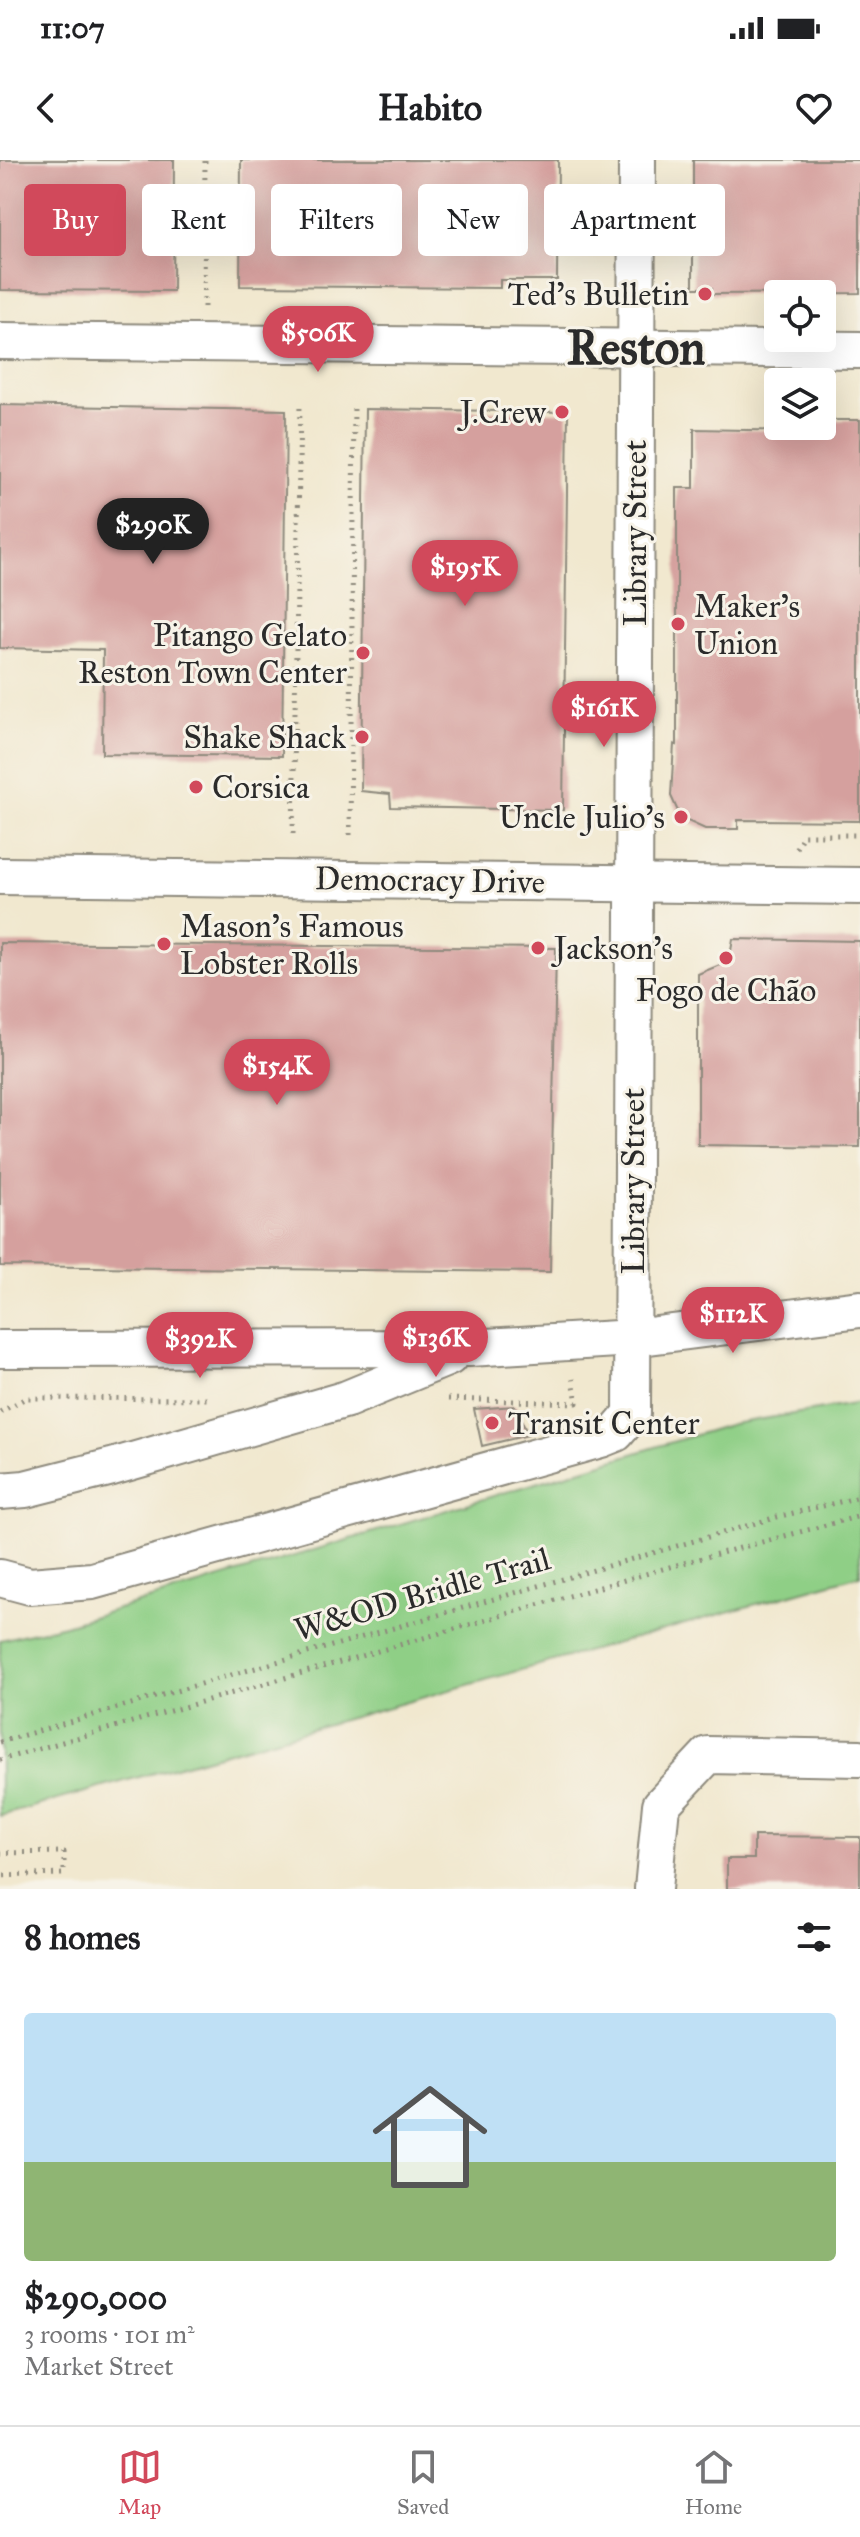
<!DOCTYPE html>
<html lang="en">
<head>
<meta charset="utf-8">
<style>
  body { margin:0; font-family:"IM FELL Great Primer",serif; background:#f6f6f6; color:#202124; height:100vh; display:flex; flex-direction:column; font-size:30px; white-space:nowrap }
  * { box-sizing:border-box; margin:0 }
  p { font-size:26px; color:#757577 }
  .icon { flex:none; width:44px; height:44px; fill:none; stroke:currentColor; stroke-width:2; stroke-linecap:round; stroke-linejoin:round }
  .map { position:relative; height:1729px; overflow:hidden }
  .panel { display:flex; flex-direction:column; background:#fff; flex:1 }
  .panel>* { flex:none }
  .guide { position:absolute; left:24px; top:24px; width:812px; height:72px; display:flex; gap:16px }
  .buttons { position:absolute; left:764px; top:120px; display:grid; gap:16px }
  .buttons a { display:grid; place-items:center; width:72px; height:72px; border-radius:8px; background:#fff; box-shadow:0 8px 32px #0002; font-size:40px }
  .price { position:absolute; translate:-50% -68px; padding:0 18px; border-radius:28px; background:#d1495b; color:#fff; font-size:26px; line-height:52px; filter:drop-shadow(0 2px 4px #0008) }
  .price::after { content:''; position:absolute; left:50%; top:48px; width:24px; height:18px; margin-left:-12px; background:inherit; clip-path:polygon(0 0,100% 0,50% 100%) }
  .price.active { background:#222; color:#fff }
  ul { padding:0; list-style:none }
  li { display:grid; align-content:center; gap:16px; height:424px; padding:0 24px }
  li+li { border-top:2px solid #e0e0e0 }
  li span { display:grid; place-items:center; height:248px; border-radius:8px; color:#555 }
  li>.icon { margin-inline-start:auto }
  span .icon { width:144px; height:144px; fill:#fffc; stroke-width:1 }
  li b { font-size:34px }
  h2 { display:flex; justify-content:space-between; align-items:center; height:96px; padding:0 24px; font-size:34px }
  .pill { padding:0 28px; border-radius:8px; background:#fff; box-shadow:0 8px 32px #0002; font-size:28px; line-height:72px }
  .pill.active { background:#d1495b; color:#fff }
  .status { display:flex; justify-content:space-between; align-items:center; height:56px; padding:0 40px; background:#fff; direction:ltr }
  .status svg { height:22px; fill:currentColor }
  header { display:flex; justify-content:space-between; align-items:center; height:104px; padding:0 24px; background:#fff; font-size:36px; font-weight:700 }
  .tabs { display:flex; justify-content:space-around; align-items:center; height:112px; border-top:2px solid #e0e0e0; background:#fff; font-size:22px; color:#757577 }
  .tabs a { display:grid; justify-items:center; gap:4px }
  .tabs .active { color:#d1495b }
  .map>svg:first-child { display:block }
  .green { fill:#8fcf86; stroke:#5d7d58; stroke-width:2 }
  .building { fill:#d5a09e }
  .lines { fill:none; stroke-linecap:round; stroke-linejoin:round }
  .minor-casing { stroke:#8e8a7d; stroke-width:40 }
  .path { stroke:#8e8a7d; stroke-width:5; stroke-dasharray:2 6; stroke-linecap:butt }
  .minor { stroke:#fff; stroke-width:36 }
  .poi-dot { fill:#d1495b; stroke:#f7f3e8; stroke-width:3 }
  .labels { text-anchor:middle; stroke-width:6; stroke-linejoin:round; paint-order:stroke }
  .poi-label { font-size:32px; fill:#2b2b2b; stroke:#f7f3e8; text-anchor:end }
  .street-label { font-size:32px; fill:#2b2b2b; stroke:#f7f3e8 }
  .town-label { font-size:48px; font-weight:bold; fill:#2b2b2b; stroke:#f7f3e8 }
</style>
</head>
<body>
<div class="status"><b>11:07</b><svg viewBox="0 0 49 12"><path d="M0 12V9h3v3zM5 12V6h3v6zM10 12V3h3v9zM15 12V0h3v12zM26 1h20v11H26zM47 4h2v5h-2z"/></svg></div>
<header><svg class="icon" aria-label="back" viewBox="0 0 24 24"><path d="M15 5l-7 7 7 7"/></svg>Habito<svg class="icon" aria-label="heart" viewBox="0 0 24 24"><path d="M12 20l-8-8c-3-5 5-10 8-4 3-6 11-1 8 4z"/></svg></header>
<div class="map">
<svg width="860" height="1729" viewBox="0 0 860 1729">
  <rect width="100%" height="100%" fill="#f7f3e8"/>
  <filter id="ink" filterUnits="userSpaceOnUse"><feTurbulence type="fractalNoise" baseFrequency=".0125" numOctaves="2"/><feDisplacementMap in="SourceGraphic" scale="16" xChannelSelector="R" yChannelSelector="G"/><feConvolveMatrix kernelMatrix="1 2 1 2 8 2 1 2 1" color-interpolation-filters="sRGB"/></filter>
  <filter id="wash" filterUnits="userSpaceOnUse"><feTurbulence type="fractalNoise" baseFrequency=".006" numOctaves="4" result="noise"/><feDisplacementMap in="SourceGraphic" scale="32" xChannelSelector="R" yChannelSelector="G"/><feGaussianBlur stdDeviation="1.8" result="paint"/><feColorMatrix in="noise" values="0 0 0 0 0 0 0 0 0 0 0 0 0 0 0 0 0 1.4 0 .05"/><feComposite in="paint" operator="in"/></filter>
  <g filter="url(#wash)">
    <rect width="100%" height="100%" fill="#f1e8cf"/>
    <polygon class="green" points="860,1243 860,1415 0,1656 0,1480 65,1465 732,1264"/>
    <g id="blocks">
      <g class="building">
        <polygon points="0,0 174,0 173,131 0,130"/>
        <polygon points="241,0 558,0 557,120 500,120 500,128 240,126"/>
        <polygon points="693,0 860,0 860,133 712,134 712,128 693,128"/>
        <polygon points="0,245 286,250 282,596 102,594 103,490 0,488"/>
        <polygon points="365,249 568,252 563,650 391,647 390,634 361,631"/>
        <polygon points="822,260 860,260 860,661 738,660 738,669 705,669 681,658 671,636 674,584 677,585 677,328 694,328 694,269 805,271 805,266 822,266"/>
        <polygon points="733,779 860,781 860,987 698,985 698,814 720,805 731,791"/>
        <polygon points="0,783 556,788 550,1112 0,1106"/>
        <polygon points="515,1246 528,1275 482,1286 474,1249"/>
        <polygon points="754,1676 860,1677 860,1729 727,1729 727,1699 754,1699"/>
      </g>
    </g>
  </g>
  <g filter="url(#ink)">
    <use href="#blocks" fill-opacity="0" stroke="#8e8a7d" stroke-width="2"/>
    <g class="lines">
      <g class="minor-casing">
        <g id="minor">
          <polyline points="0,181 860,190"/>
          <polyline points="0,716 860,726"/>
          <polyline points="0,1189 469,1188 633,1178 860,1149"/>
          <polyline points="0,1331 25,1329 112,1307 347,1239 449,1197"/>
          <polyline points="0,1418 30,1426 92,1421 601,1279 616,1273 632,1254 637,0"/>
          <polyline points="653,1729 661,1645 708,1595 860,1598"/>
        </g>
      </g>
      <g class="path">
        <polyline points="204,147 205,0"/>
        <polyline points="293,674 300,244"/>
        <polyline points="350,675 354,245"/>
        <polyline points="796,688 803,675 860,675"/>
        <polyline points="448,1239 577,1243 573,1219"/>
        <polyline points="0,1252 26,1238 207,1239"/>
        <polyline points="0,1582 777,1357 860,1337"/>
        <polyline points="0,1600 687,1402 860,1356"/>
        <polyline points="0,1693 64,1692 64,1714 0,1716"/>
      </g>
      <use href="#minor" class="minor"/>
    </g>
  </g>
  <g class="poi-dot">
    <circle cx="705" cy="134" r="8"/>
    <circle cx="562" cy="252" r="8"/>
    <circle cx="678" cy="464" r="8"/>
    <circle cx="363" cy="493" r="8"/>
    <circle cx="362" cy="577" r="8"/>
    <circle cx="196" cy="627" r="8"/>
    <circle cx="681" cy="657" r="8"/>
    <circle cx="164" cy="784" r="8"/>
    <circle cx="538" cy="788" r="8"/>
    <circle cx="726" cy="798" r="8"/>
    <circle cx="492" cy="1263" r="8"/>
  </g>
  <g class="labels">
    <g class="poi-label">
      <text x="689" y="145">Ted's Bulletin</text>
      <text x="546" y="263">J.Crew</text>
      <text x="694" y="457" text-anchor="start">Maker's<tspan x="694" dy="37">Union</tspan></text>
      <text x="347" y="486">Pitango Gelato<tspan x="347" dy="37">Reston Town Center</tspan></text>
      <text x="346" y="588">Shake Shack</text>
      <text x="212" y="638" text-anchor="start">Corsica</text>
      <text x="665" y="668">Uncle Julio's</text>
      <text x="180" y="777" text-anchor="start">Mason's Famous<tspan x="180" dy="37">Lobster Rolls</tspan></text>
      <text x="554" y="799" text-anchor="start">Jackson's</text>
      <text x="726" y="841" text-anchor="middle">Fogo de Chão</text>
      <text x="508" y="1274" text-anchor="start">Transit Center</text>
    </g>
    <g class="street-label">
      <text transform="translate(635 373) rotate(-90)" y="11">Library Street</text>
      <text transform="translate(430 720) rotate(1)" y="11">Democracy Drive</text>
      <text transform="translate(633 1021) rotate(-90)" y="11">Library Street</text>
      <text transform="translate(422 1434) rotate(-16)" y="11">W&amp;OD Bridle Trail</text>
    </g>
    <g class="town-label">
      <text x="636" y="204">Reston</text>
    </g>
  </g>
</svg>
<div class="buttons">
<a><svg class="icon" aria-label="locate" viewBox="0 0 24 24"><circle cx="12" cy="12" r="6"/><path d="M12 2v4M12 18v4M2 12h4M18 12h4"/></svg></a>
<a><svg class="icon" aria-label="layers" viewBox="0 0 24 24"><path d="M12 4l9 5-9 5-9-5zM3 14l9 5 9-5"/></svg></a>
</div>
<b class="price" style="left:318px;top:214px">$506K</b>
<b class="price active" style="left:153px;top:406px">$290K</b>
<b class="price" style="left:465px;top:448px">$195K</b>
<b class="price" style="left:604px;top:589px">$161K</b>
<b class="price" style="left:277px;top:947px">$154K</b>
<b class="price" style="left:733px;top:1195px">$112K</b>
<b class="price" style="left:436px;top:1219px">$136K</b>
<b class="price" style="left:200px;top:1220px">$392K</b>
<div class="guide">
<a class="pill active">Buy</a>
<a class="pill">Rent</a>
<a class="pill">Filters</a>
<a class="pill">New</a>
<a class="pill">Apartment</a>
</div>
</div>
<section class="panel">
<h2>8 homes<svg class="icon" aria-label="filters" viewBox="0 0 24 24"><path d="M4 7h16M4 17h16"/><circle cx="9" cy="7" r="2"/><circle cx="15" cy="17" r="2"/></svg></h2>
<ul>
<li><span style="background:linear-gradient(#bfe0f5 60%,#8fb573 0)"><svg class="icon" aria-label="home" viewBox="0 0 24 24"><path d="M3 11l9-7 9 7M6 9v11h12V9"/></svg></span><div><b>$290,000</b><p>3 rooms · 101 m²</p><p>Market Street</p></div></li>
</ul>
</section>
<nav class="tabs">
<a class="active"><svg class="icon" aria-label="map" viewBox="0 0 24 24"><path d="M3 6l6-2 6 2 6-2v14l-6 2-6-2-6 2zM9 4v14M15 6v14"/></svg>Map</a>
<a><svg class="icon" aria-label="saved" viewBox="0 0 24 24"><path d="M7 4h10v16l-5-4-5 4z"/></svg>Saved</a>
<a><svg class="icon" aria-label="home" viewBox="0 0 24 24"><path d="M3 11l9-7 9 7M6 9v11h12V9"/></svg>Home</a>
</nav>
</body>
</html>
